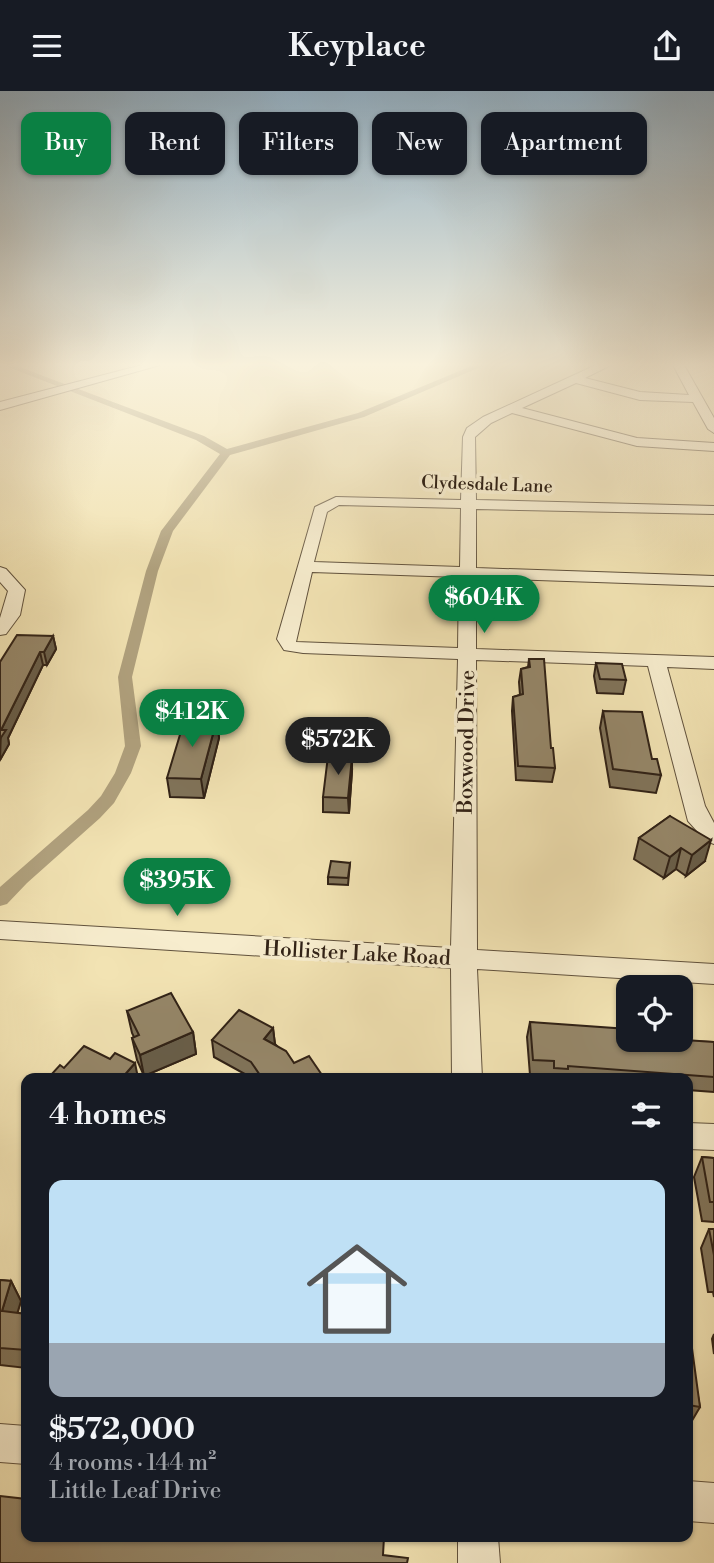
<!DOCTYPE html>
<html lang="en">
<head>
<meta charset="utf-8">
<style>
  body { margin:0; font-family:"Libre Bodoni",serif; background:#20242c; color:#f1f3f6; height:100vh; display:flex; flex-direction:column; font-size:26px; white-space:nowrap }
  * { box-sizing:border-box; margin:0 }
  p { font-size:23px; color:#9ea1a6 }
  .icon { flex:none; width:38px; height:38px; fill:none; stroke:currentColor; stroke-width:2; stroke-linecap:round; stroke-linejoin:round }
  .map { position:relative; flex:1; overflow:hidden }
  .sheet { position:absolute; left:21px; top:982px; width:672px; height:469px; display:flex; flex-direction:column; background:#171b24; border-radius:14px; box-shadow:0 2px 5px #0004 }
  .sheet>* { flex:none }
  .banner { position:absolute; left:21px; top:21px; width:672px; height:63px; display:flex; gap:14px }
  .controls { position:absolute; left:616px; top:884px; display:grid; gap:14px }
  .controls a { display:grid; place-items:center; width:77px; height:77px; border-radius:14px; background:#171b24; box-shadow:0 2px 5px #0004; font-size:35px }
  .price { position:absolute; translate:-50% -60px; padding:0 16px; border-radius:24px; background:#0b8043; color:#fff; font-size:23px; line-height:46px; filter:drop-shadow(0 2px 4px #0008) }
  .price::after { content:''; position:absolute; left:50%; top:42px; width:21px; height:16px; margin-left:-10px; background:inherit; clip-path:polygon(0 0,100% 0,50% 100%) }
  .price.current { background:#222; color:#fff }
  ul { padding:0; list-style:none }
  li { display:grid; align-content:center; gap:14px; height:371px; padding:0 28px }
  li span { display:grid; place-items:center; height:217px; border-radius:14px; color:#555 }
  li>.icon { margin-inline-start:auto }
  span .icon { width:126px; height:126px; fill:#fffc; stroke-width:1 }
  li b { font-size:30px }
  h2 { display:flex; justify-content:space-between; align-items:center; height:84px; padding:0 28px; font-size:30px }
  .pill { padding:0 24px; border-radius:14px; background:#171b24; box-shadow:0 2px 5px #0004; font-size:24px; line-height:63px }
  .pill.current { background:#0b8043; color:#fff }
  header { display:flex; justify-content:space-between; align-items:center; height:91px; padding:0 28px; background:#171b24; font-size:32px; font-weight:600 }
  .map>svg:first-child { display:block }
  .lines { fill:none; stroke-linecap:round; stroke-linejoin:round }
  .canal { fill:#b0a17e; fill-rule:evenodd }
  .minor-casing { stroke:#61523d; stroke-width:2 }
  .minor { fill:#f7edce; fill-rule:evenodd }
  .wall { fill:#807359; stroke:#312216; stroke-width:2 }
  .shaded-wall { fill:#685e49; stroke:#312216; stroke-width:2 }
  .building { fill:#958668; stroke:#312216; stroke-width:2 }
  .labels { text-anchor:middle; stroke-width:7; stroke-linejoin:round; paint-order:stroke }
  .far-street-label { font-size:18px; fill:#312216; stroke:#f7edce }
  .street-label { font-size:21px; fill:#312216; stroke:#f7edce }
</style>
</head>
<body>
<header><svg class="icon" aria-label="menu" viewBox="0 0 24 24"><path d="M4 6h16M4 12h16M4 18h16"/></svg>Keyplace<svg class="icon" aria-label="share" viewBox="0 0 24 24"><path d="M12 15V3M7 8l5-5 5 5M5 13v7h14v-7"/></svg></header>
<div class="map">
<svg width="714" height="1472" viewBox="0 0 714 1472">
  <rect width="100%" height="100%" fill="#f2e3b3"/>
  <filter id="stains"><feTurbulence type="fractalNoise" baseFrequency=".00286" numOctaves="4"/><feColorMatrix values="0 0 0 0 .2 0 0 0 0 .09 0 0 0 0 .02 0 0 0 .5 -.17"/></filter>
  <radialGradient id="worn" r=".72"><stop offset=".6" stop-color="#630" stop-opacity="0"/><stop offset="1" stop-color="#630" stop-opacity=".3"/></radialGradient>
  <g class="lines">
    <polygon class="canal" points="3,274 14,274 204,345 227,358 358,322 474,274 485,274 364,326 230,364 173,440 158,480 132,586 141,655 131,682 114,712 100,727 27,792 7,813 0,815 0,796 88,719 101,705 115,682 125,655 118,586 146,480 161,440 220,363 196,349"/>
    <g class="minor-casing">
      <g id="minor">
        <polygon points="142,274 160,274 0,319 0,311"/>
        <path d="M596 274H611L585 287 640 301 689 304 673 274H684L714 327V342L708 338 693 311 640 309 576 292 522 317 637 347 714 352V360L637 355 512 322 491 332 475 346 476 409 714 415V423L476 418V477L714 485V495L476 487V558L714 566V578L667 576 705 715 714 732V753L706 750 688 730 648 575 476 569 477 859 714 873V893L477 878 482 987H452L451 877 0 848V830L451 857 458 568 303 562 284 559 277 548 315 416 336 406 461 409 463 346 467 337 483 326ZM339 414 461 417 460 476 314 471 327 421ZM312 481 459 486 458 557 296 551Z"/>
        <polygon points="0,476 6,478 25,499 20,524 6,543 0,544 0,527 8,500 0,491"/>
        <polygon points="688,1032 714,1033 714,1059 688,1058"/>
        <polygon points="0,1333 26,1335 26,1373 0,1371"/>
        <polygon points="688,1390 714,1392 714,1432 688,1430"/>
        <polygon points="458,1446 498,1446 500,1472 458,1472"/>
      </g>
    </g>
    <use href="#minor" class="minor"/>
  </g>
  <g class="wall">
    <polygon points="53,545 56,558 47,574 43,574 8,647 9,653 0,669 0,571"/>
    <polygon points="529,568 555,677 552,691 516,689 512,620 513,606 520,604 519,591 521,578 528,576"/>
    <polygon points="596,572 626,589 623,603 597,602 594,585"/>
    <polygon points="603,620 652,668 661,684 656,702 610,696 600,637"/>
    <polygon points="217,628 219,647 204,707 170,706 167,687"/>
    <polygon points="352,680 349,722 323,721 323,706"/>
    <polygon points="670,725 705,770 686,785 676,778 664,787 634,768 639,747"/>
    <polygon points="350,772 348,794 328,793 328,786"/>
    <polygon points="127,920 193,941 196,963 144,985 137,969 132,947 134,946 132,942"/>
    <polygon points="530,931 628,948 714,951 714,1001 688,999 688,987 551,987 551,985 530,984 527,946"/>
    <polygon points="273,937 275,953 294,972 324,987 252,987 214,966 212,949"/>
    <polygon points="702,1066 714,1067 714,1131 702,1130 694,1086"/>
    <polygon points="709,1138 714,1138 714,1206 713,1201 708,1201 701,1157"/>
    <polygon points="0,1189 11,1190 21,1210 17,1222 26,1223 26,1277 0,1274"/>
    <polygon points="714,1243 714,1263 712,1248"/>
    <polygon points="688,1250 700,1316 690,1333 688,1333"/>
  </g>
  <g class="shaded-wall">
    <polygon points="53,545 56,558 47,574 44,561"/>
    <polygon points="40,561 43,574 8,647 9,653 0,669 1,639"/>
    <polygon points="217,628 219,647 204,707 201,688"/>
    <polygon points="352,666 352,680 349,722 348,707"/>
    <polygon points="711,749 705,770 686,785 692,764"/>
    <polygon points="681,757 676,778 664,787 670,766"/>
    <polygon points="273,937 275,954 264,948"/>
    <polygon points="193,941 196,963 144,985 140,964"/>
    <polygon points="135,972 138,987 122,987"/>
    <polygon points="11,1190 21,1210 12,1240 2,1220"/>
  </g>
  <g class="building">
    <polygon points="17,544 53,545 44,561 40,561 1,639 6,639 0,648 0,571"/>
    <polygon points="529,568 544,568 551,657 553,657 555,677 518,675 513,606 523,603 521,578 530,576"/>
    <polygon points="596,572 622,573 626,589 600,588"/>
    <polygon points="603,620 642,621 652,668 657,668 661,684 613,678"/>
    <polygon points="185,627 217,628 201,688 167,687"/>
    <polygon points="328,665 352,666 348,707 323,706"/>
    <polygon points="670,725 711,749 692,764 681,757 670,766 639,747"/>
    <polygon points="331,770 350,772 348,787 328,786"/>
    <polygon points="171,902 193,941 140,964 132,947 139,944 127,920"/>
    <polygon points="239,919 273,937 264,948 286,960 294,972 309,965 324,987 262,987 251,971 212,949"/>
    <polygon points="530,931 628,938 628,948 670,948 714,951 714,986 568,975 568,978 554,977 554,970 533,969"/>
    <polygon points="84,955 110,968 115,962 135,972 122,987 53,987 50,985 60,974 64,977"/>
    <polygon points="702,1066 714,1067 714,1111 710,1111"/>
    <polygon points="709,1138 714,1138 714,1164"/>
    <polygon points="0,1189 11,1190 2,1220 26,1223 26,1259 0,1257"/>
    <polygon points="688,1250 691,1250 700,1316 688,1314"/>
    <polygon points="0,1405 26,1408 26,1446 384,1446 383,1464 408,1467 407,1472 0,1472"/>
  </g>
  <linearGradient id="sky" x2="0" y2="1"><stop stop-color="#91acbe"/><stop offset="0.57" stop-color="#f9f2dd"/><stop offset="1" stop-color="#f9f2dd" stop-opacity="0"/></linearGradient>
  <rect width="714" height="480" fill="url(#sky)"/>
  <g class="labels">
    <g class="far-street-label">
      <text transform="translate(487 393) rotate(2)" y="6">Clydesdale Lane</text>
    </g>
    <g class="street-label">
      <text transform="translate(466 651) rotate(-89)" y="7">Boxwood Drive</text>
      <text transform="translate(357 862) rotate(3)" y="7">Hollister Lake Road</text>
    </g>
  </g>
  <rect width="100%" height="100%" filter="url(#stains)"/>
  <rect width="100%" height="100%" fill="url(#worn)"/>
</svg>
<div class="controls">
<a><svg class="icon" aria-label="locate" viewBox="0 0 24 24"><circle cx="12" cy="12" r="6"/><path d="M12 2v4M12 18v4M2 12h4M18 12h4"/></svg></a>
</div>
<b class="price" style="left:484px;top:544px">$604K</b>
<b class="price" style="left:192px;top:658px">$412K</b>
<b class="price current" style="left:338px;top:686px">$572K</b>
<b class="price" style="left:177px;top:827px">$395K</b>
<div class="banner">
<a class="pill current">Buy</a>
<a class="pill">Rent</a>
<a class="pill">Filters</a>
<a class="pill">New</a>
<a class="pill">Apartment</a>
</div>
<section class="sheet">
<h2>4 homes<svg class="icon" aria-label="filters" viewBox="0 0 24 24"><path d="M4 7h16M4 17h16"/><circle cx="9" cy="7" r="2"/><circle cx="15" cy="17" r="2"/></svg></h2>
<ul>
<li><span style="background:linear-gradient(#bfe0f5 75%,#9aa5b1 0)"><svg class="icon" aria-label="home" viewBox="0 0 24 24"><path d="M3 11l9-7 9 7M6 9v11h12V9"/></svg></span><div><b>$572,000</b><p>4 rooms · 144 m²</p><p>Little Leaf Drive</p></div></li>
</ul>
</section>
</div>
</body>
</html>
